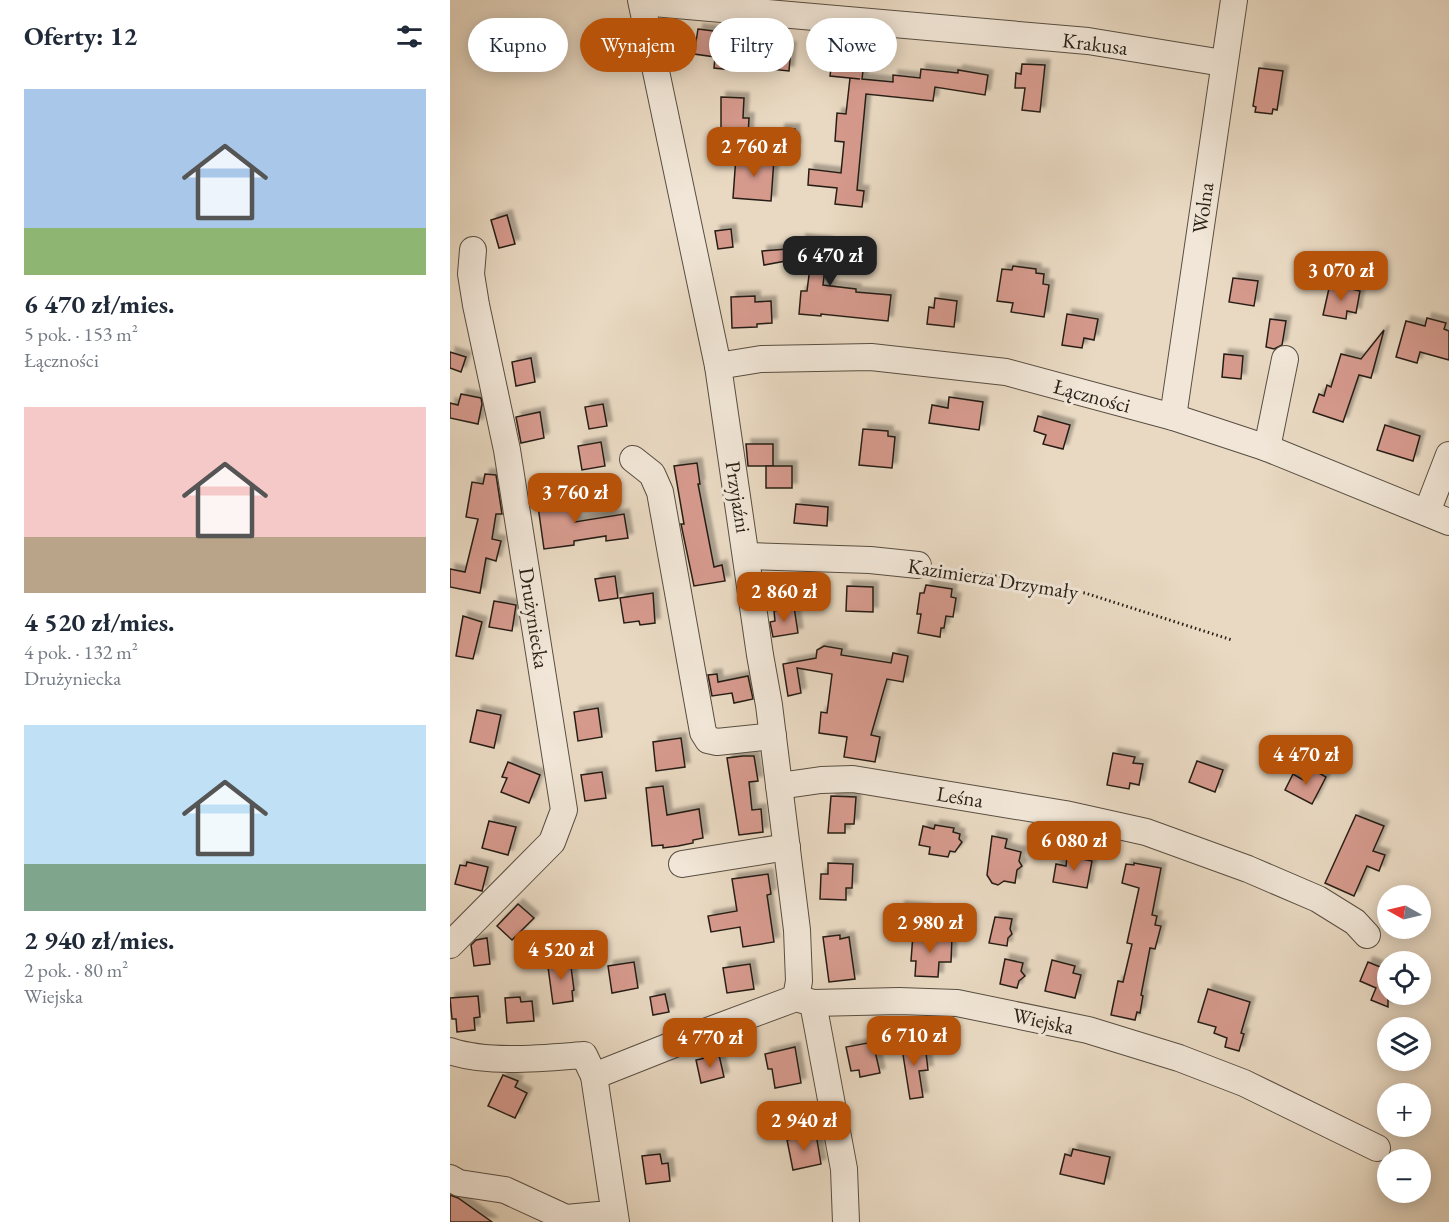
<!DOCTYPE html>
<html lang="pl">
<head>
<meta charset="utf-8">
<style>
  body { margin:0; font-family:"EB Garamond",serif; background:#f6f6f7; color:#1f2937; height:100vh; display:flex; flex-direction:column; font-size:22px; white-space:nowrap }
  * { box-sizing:border-box; margin:0 }
  p { font-size:20px; color:#747a83 }
  .icon { flex:none; width:33px; height:33px; fill:none; stroke:currentColor; stroke-width:2; stroke-linecap:round; stroke-linejoin:round }
  .map { position:relative; flex:1; overflow:hidden }
  .side { display:flex; flex-direction:column; background:#fff; width:450px }
  .side>* { flex:none }
  .hud { position:absolute; left:18px; top:18px; width:570px; height:54px; display:flex; gap:12px }
  .needle { width:39px; rotate:278deg }
  .buttons { position:absolute; left:927px; top:885px; display:grid; gap:12px }
  .buttons a { display:grid; place-items:center; width:54px; height:54px; border-radius:50%; background:#fff; box-shadow:0 3px 15px #0003; font-size:30px }
  .price { position:absolute; translate:-50% -51px; padding:0 14px; border-radius:12px; background:#b45309; color:#fff; font-size:20px; line-height:39px; filter:drop-shadow(0 2px 3px #0008) }
  .price::after { content:''; position:absolute; left:50%; top:36px; width:18px; height:14px; margin-left:-9px; background:inherit; clip-path:polygon(0 0,100% 0,50% 100%) }
  .price.current { background:#222; color:#fff }
  ul { padding:0; list-style:none }
  li { display:grid; align-content:center; gap:12px; height:318px; padding:0 24px }
  li span { display:grid; place-items:center; height:186px; border-radius:0px; color:#555 }
  li>.icon { margin-inline-start:auto }
  span .icon { width:108px; height:108px; fill:#fffc; stroke-width:1 }
  li b { font-size:26px }
  h2 { display:flex; justify-content:space-between; align-items:center; height:72px; padding:0 24px; font-size:26px }
  .chip { padding:0 21px; border-radius:27px; background:#fff; box-shadow:0 3px 15px #0003; font-size:21px; line-height:54px }
  .chip.current { background:#b45309; color:#fff }
  main { display:flex; flex:1; min-height:0 }
  .map>svg:first-child { display:block }
  .building { fill:#d69a8d; stroke:#271f16; stroke-width:1.5; filter:url(#shadow) }
  .lines { fill:none; stroke-linecap:round; stroke-linejoin:round }
  .minor-casing { stroke:#584e41; stroke-width:28 }
  .path { stroke:#271f16; stroke-width:3; stroke-dasharray:1.5 3; stroke-linecap:butt }
  .minor { stroke:#f1e6d7; stroke-width:26 }
  .labels { text-anchor:middle; stroke-width:6; stroke-linejoin:round; paint-order:stroke }
  .street-label { font-size:21px; fill:#271f16; stroke:#f1e6d7 }
</style>
</head>
<body>
<main>
<section class="side">
<h2>Oferty: 12<svg class="icon" aria-label="filters" viewBox="0 0 24 24"><path d="M4 7h16M4 17h16"/><circle cx="9" cy="7" r="2"/><circle cx="15" cy="17" r="2"/></svg></h2>
<ul>
<li><span style="background:linear-gradient(#a9c7e8 75%,#8fb573 0)"><svg class="icon" aria-label="home" viewBox="0 0 24 24"><path d="M3 11l9-7 9 7M6 9v11h12V9"/></svg></span><div><b>6 470 zł/mies.</b><p>5 pok. · 153 m²</p><p>Łączności</p></div></li>
<li><span style="background:linear-gradient(#f6c9c9 70%,#b9a48a 0)"><svg class="icon" aria-label="home" viewBox="0 0 24 24"><path d="M3 11l9-7 9 7M6 9v11h12V9"/></svg></span><div><b>4 520 zł/mies.</b><p>4 pok. · 132 m²</p><p>Drużyniecka</p></div></li>
<li><span style="background:linear-gradient(#bfe0f5 75%,#7fa58c 0)"><svg class="icon" aria-label="home" viewBox="0 0 24 24"><path d="M3 11l9-7 9 7M6 9v11h12V9"/></svg></span><div><b>2 940 zł/mies.</b><p>2 pok. · 80 m²</p><p>Wiejska</p></div></li>
</ul>
</section>
<div class="map">
<svg width="999" height="1222" viewBox="0 0 999 1222">
  <defs>
    <filter id="shadow"><feDropShadow dx="5" dy="-5" stdDeviation="1.5" flood-color="#0004"/></filter>
  </defs>
  <rect width="100%" height="100%" fill="#e9d9c2"/>
  <filter id="stains"><feTurbulence type="fractalNoise" baseFrequency=".00333" numOctaves="4"/><feColorMatrix values="0 0 0 0 .2 0 0 0 0 .09 0 0 0 0 .02 0 0 0 .5 -.17"/></filter>
  <radialGradient id="worn" r=".72"><stop offset=".6" stop-color="#630" stop-opacity="0"/><stop offset="1" stop-color="#630" stop-opacity=".3"/></radialGradient>
  <g class="building">
    <polygon points="248,29 295,35 294,42 341,47 339,71 291,66 291,71 264,68 265,57 244,54"/>
    <polygon points="383,52 415,55 412,79 443,82 443,75 470,78 471,69 508,73 508,70 538,75 535,95 485,87 483,101 416,94 407,190 414,191 412,207 385,204 387,188 358,185 359,169 391,173 394,142 385,141 387,113 396,114 400,78 410,79 380,76"/>
    <polygon points="572,64 595,65 590,112 572,110 575,88 565,88 566,73 571,74"/>
    <polygon points="809,68 833,71 827,110 823,109 822,114 805,112 806,107 803,106"/>
    <polygon points="271,97 294,98 293,118 299,118 298,136 271,134"/>
    <polygon points="330,129 345,129 345,148 329,148"/>
    <polygon points="286,156 324,159 321,201 283,198"/>
    <polygon points="57,215 65,244 49,248 41,220"/>
    <polygon points="281,229 283,247 268,249 265,231"/>
    <polygon points="351,239 378,242 373,285 406,289 406,292 441,295 438,321 371,314 371,316 349,314 351,291 357,291 361,259 352,258 314,265 312,251 350,248"/>
    <polygon points="563,266 586,269 586,273 594,274 593,284 599,285 594,317 561,312 563,303 547,301 552,269 562,270"/>
    <polygon points="783,278 808,281 804,306 779,302"/>
    <polygon points="880,284 910,291 906,313 897,311 896,319 873,315"/>
    <polygon points="305,296 305,302 321,301 322,323 307,324 307,327 282,328 281,297"/>
    <polygon points="485,298 507,301 504,327 477,324 479,307 484,308"/>
    <polygon points="617,314 648,319 644,340 634,338 632,348 612,345"/>
    <polygon points="977,318 996,323 994,329 999,331 999,360 970,352 967,363 946,357 956,321 975,326"/>
    <polygon points="820,319 836,321 832,345 824,349 816,347"/>
    <polygon points="934,330 921,378 909,375 893,422 863,412 869,394 874,396 877,385 881,387 891,354 911,359"/>
    <polygon points="0,352 16,357 11,372 0,368"/>
    <polygon points="774,354 793,356 791,379 772,377"/>
    <polygon points="81,358 85,382 66,386 62,362"/>
    <polygon points="11,394 31,398 32,404 28,424 0,418 0,403 8,405"/>
    <polygon points="499,397 533,402 529,430 479,423 482,405 498,408"/>
    <polygon points="153,404 157,426 139,429 135,407"/>
    <polygon points="90,412 94,438 71,443 66,417"/>
    <polygon points="588,416 620,425 613,449 593,444 596,435 584,431"/>
    <polygon points="935,425 970,436 963,461 927,450"/>
    <polygon points="413,429 438,431 438,436 445,437 442,468 409,465"/>
    <polygon points="151,442 155,466 132,470 128,446"/>
    <polygon points="296,444 323,444 323,466 298,466"/>
    <polygon points="247,463 250,484 248,484 264,567 272,565 275,581 244,586 231,524 234,524 224,466"/>
    <rect x="316" y="466" width="26" height="22"/>
    <polygon points="35,474 46,475 52,514 46,514 42,539 51,541 46,561 36,558 30,593 0,587 0,569 15,572 28,519 16,517 22,482 33,484"/>
    <polygon points="116,495 117,502 121,501 125,522 174,514 178,538 156,541 156,536 124,541 124,545 94,549 87,499"/>
    <polygon points="346,504 378,507 377,526 344,523"/>
    <polygon points="165,576 168,598 149,601 145,579"/>
    <polygon points="476,585 502,589 501,597 506,598 503,617 496,616 494,628 491,628 490,637 468,633 471,614 467,614 470,593 474,593"/>
    <polygon points="397,586 423,587 423,612 396,611"/>
    <polygon points="203,593 205,623 190,625 189,621 174,623 170,598"/>
    <polygon points="44,601 66,605 62,631 39,627"/>
    <polygon points="344,607 348,633 323,637 320,622 325,621 324,611"/>
    <polygon points="13,616 32,622 23,659 6,656"/>
    <polygon points="374,646 392,649 391,655 441,663 443,653 458,656 453,682 437,679 421,735 430,737 425,762 394,757 397,737 369,733 371,712 377,713 382,674 347,668 351,693 338,696 333,664 366,658 367,650"/>
    <polygon points="267,674 268,682 298,676 303,699 284,703 282,693 262,696 258,675"/>
    <polygon points="148,708 152,737 128,741 124,712"/>
    <polygon points="27,710 51,715 44,748 20,742"/>
    <polygon points="231,738 235,767 206,771 203,742"/>
    <polygon points="663,753 685,757 683,763 693,764 689,785 680,783 679,789 657,785"/>
    <polygon points="293,756 304,756 308,781 299,782 302,810 311,809 313,832 289,835 277,758"/>
    <polygon points="747,761 773,770 765,792 739,782"/>
    <polygon points="58,762 90,775 79,803 51,792 57,778 52,777"/>
    <polygon points="862,769 876,777 862,804 835,790 843,774 855,781"/>
    <polygon points="152,772 156,798 135,801 131,775"/>
    <polygon points="213,786 217,815 249,809 253,838 243,840 243,843 228,846 213,848 213,845 202,846 196,788"/>
    <polygon points="381,796 406,797 404,824 395,824 395,833 378,833"/>
    <polygon points="906,815 934,826 923,851 935,855 929,871 917,866 904,896 875,883"/>
    <polygon points="39,821 66,827 58,855 32,848"/>
    <polygon points="485,825 504,828 503,832 510,834 509,839 512,842 505,852 500,851 498,857 479,854 480,847 469,845 473,826 484,829"/>
    <polygon points="542,836 557,839 555,848 571,852 569,861 572,866 567,870 565,883 554,881 548,885 542,883 537,875"/>
    <polygon points="617,856 642,861 637,888 603,882 606,864 616,866"/>
    <polygon points="17,862 38,867 32,891 5,884 10,865 16,866"/>
    <polygon points="378,863 403,864 402,888 396,888 396,900 370,899 371,874 378,874"/>
    <polygon points="684,863 711,868 702,915 707,916 705,925 711,926 705,949 700,948 691,995 693,996 690,1013 687,1012 685,1020 661,1015 668,981 673,982 682,944 677,943 689,888 672,883 676,864 684,865"/>
    <polygon points="318,874 321,894 317,895 324,942 293,947 290,927 261,932 258,916 287,911 282,879"/>
    <polygon points="68,904 84,918 62,940 47,926"/>
    <polygon points="450,906 477,909 475,925 448,922"/>
    <polygon points="545,917 562,919 560,929 562,934 558,938 557,946 539,943"/>
    <polygon points="463,934 502,937 501,962 489,962 488,977 465,976 466,961 461,961"/>
    <polygon points="390,935 390,939 399,937 405,979 379,982 373,937"/>
    <polygon points="37,938 40,964 24,966 21,945 26,940"/>
    <polygon points="120,959 124,990 122,991 123,1001 103,1004 98,967 100,967 100,962"/>
    <polygon points="555,959 573,963 571,971 575,976 569,981 567,988 550,984"/>
    <polygon points="602,960 625,966 623,973 631,975 625,998 595,991"/>
    <polygon points="184,962 188,988 162,993 158,966"/>
    <polygon points="918,962 935,969 938,963 938,1007 921,1000 926,988 910,981"/>
    <polygon points="300,964 304,989 277,993 273,968"/>
    <polygon points="758,989 800,1002 791,1033 794,1034 789,1051 775,1047 777,1038 764,1033 766,1027 748,1022"/>
    <polygon points="215,994 219,1012 203,1015 200,997"/>
    <polygon points="28,996 30,1017 24,1018 25,1030 7,1032 6,1019 2,1019 0,998"/>
    <polygon points="70,997 71,1002 82,1001 84,1021 57,1023 55,998"/>
    <polygon points="464,1041 465,1046 475,1044 478,1070 469,1071 473,1097 460,1099 451,1042"/>
    <polygon points="423,1042 430,1073 410,1077 409,1070 401,1071 396,1047"/>
    <polygon points="345,1047 351,1083 325,1088 322,1069 318,1069 315,1054"/>
    <polygon points="269,1055 274,1077 251,1083 246,1060"/>
    <polygon points="53,1075 68,1081 65,1087 77,1093 65,1118 38,1106"/>
    <polygon points="366,1134 371,1164 343,1170 337,1140"/>
    <polygon points="623,1149 660,1157 654,1184 610,1174 615,1154 621,1156"/>
    <polygon points="210,1154 212,1164 218,1163 220,1181 196,1184 192,1156"/>
    <polygon points="0,1195 8,1198 42,1222 0,1222"/>
  </g>
  <g class="lines">
    <g class="minor-casing">
      <g id="minor">
        <polyline points="191,0 268,366 310,655 319,705 347,930 349,981 346,998"/>
        <polyline points="192,2 638,41 773,63"/>
        <polyline points="268,366 311,359 421,357 556,372 723,417 817,448 999,522"/>
        <polyline points="723,417 784,0"/>
        <polyline points="817,448 835,359"/>
        <polyline points="183,459 202,474 210,492 253,732 258,740 267,742 323,736"/>
        <polyline points="977,512 999,455"/>
        <polyline points="297,556 420,560 468,565"/>
        <polyline points="329,786 371,780 403,779 615,814 696,832 798,869 868,899 905,922 917,935"/>
        <polyline points="232,864 337,847"/>
        <polyline points="0,945 102,842 114,810 57,450 26,305 21,274 23,250"/>
        <polyline points="363,1003 394,1169 396,1222"/>
        <path d="M0 1051C38 1064 94 1058 134 1055L144 1076 166 1222"/>
        <polyline points="144,1076 260,1030 346,998 363,1003 449,1001 507,1003 638,1030 729,1058 794,1083 927,1148"/>
        <polyline points="0,1178 9,1183 55,1190 116,1218 149,1215"/>
      </g>
    </g>
    <polyline class="path" points="487,568 553,577 635,593 782,640"/>
    <use href="#minor" class="minor"/>
  </g>
  <g class="labels">
    <g class="street-label">
      <text transform="translate(645 44) rotate(7)" y="7">Krakusa</text>
      <text transform="translate(753 208) rotate(-82)" y="7">Wolna</text>
      <text transform="translate(642 396) rotate(15)" y="7">Łączności</text>
      <text transform="translate(288 497) rotate(81)" y="7">Przyjaźni</text>
      <text transform="translate(543 579) rotate(9)" y="7">Kazimierza Drzymały</text>
      <text transform="translate(84 618) rotate(81)" y="7">Drużyniecka</text>
      <text transform="translate(510 797) rotate(9)" y="7">Leśna</text>
      <text transform="translate(593 1021) rotate(12)" y="7">Wiejska</text>
    </g>
  </g>
  <rect width="100%" height="100%" filter="url(#stains)"/>
  <rect width="100%" height="100%" fill="url(#worn)"/>
</svg>
<div class="buttons">
<a><svg class="needle" viewBox="-14 -14 28 28"><path d="M0-13l5 13h-10z" fill="#e53935"/><path d="M0 13l5-13h-10z" fill="#747a83"/></svg></a>
<a><svg class="icon" aria-label="locate" viewBox="0 0 24 24"><circle cx="12" cy="12" r="6"/><path d="M12 2v4M12 18v4M2 12h4M18 12h4"/></svg></a>
<a><svg class="icon" aria-label="layers" viewBox="0 0 24 24"><path d="M12 4l9 5-9 5-9-5zM3 14l9 5 9-5"/></svg></a>
<a>+</a>
<a>−</a>
</div>
<b class="price" style="left:304px;top:178px">2 760 zł</b>
<b class="price current" style="left:380px;top:287px">6 470 zł</b>
<b class="price" style="left:891px;top:302px">3 070 zł</b>
<b class="price" style="left:125px;top:524px">3 760 zł</b>
<b class="price" style="left:334px;top:623px">2 860 zł</b>
<b class="price" style="left:856px;top:786px">4 470 zł</b>
<b class="price" style="left:624px;top:872px">6 080 zł</b>
<b class="price" style="left:480px;top:954px">2 980 zł</b>
<b class="price" style="left:111px;top:981px">4 520 zł</b>
<b class="price" style="left:464px;top:1067px">6 710 zł</b>
<b class="price" style="left:260px;top:1069px">4 770 zł</b>
<b class="price" style="left:354px;top:1152px">2 940 zł</b>
<div class="hud">
<a class="chip">Kupno</a>
<a class="chip current">Wynajem</a>
<a class="chip">Filtry</a>
<a class="chip">Nowe</a>
</div>
</div>
</main>
</body>
</html>
